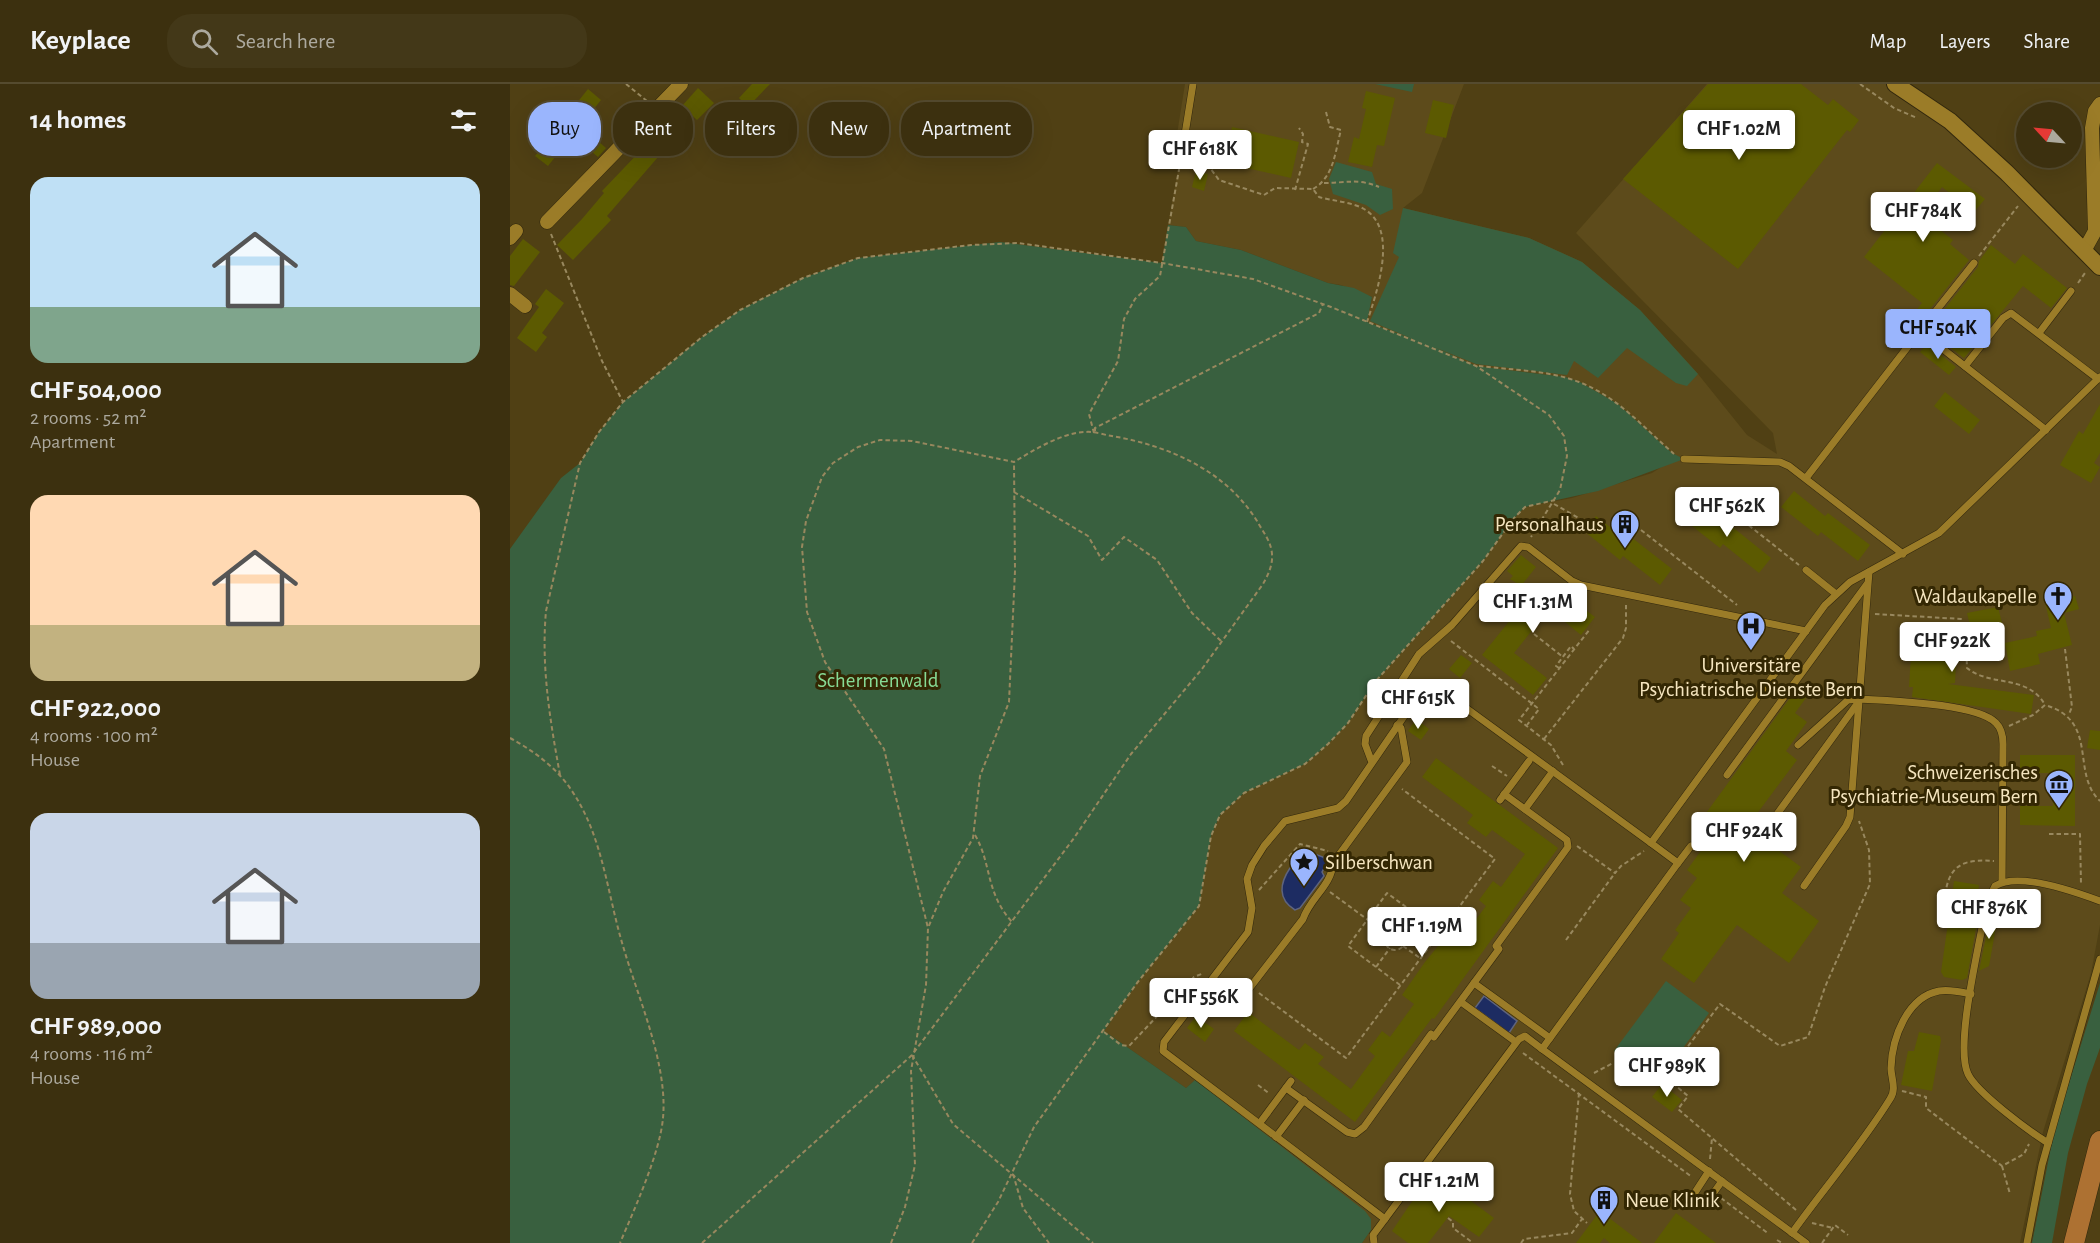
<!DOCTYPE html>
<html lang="en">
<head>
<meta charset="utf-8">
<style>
  body { margin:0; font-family:"Alegreya Sans",sans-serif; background:#433818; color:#f1f3f6; height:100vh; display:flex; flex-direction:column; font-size:22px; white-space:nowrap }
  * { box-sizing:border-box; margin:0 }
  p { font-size:20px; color:#aca99e }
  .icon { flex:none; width:33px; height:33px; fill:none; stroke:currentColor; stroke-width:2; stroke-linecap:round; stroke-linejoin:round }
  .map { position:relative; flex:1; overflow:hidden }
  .sheet { display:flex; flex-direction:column; background:#3c300f; width:510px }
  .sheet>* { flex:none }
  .banner { position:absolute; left:18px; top:18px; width:570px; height:54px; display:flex; gap:12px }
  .needle { width:39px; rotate:296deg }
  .buttons { position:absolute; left:1506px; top:18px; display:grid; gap:12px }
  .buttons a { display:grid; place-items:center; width:66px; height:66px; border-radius:50%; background:#3c300f; box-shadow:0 6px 24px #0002,0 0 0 2px #554b2f; font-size:30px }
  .price { position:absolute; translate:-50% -51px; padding:0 14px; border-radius:6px; background:#fff; color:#222; font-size:20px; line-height:39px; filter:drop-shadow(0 2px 3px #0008) }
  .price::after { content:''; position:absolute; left:50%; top:36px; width:18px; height:14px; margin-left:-9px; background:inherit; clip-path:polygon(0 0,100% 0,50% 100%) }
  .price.selected { background:#9ab5fd; color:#111 }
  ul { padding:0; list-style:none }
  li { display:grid; align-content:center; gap:12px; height:318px; padding:0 30px }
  li span { display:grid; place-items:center; height:186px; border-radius:18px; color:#555 }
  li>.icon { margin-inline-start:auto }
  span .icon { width:108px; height:108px; fill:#fffc; stroke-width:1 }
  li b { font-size:26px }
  h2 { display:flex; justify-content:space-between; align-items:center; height:72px; padding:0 30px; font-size:26px }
  .chip { padding:0 21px; border-radius:24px; background:#3c300f; box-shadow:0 6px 24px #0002,0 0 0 2px #554b2f; font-size:21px; line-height:54px }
  .chip.selected { background:#9ab5fd; color:#111 }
  header { display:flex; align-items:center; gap:36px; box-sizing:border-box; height:84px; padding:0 30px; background:#3c300f; border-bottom:2px solid #554b2f }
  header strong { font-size:28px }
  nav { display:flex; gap:33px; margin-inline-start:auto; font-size:21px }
  .search { width:420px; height:54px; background:#433818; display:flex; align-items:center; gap:15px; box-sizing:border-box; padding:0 21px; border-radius:24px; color:#aca99e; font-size:22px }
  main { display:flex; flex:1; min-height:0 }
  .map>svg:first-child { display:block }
  .built { fill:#5d4b1b }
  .green { fill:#39603f }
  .water { fill:#1d2c62; stroke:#5e647e; stroke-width:1.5 }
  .building { fill:#5c5a01 }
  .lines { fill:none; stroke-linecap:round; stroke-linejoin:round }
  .service-casing { stroke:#31270d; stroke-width:8 }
  .minor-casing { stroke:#31270d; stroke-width:15 }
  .tertiary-casing { stroke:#31270d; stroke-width:18 }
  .secondary-casing { stroke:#31270d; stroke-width:21 }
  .path { stroke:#98885e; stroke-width:2; stroke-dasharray:4.5 3; stroke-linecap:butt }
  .service { stroke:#9b7c28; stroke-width:7 }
  .minor { stroke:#9b7c28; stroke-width:14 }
  .tertiary { stroke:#9b7c28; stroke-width:16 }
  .secondary { stroke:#ad7132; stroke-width:20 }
  .labels { text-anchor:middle; stroke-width:6; stroke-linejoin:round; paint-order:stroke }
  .poi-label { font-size:21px; fill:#f5e5bf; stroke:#332703; text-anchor:end }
  .park-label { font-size:21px; fill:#87db95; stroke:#332703 }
</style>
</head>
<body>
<header>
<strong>Keyplace</strong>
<div class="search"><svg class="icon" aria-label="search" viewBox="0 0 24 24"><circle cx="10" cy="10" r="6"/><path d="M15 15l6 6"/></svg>Search here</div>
<nav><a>Map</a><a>Layers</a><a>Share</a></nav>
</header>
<main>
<section class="sheet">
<h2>14 homes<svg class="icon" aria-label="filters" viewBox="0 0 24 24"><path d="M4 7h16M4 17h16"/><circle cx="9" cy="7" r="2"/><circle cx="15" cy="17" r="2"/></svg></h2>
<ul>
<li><span style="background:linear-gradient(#bfe0f5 70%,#7fa58c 0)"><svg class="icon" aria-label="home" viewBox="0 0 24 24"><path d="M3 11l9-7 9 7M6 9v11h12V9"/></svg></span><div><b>CHF 504,000</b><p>2 rooms · 52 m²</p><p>Apartment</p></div></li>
<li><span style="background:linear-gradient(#ffd9b3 70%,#c2b280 0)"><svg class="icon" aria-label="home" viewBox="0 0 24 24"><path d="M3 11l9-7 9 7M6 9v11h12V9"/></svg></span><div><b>CHF 922,000</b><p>4 rooms · 100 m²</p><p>House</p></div></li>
<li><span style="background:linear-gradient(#c9d6e8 70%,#9aa5b1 0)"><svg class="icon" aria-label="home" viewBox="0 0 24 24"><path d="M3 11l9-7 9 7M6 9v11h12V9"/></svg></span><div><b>CHF 989,000</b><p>4 rooms · 116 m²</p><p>House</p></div></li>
</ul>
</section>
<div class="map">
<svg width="1590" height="1159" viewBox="0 0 1590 1159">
  <rect width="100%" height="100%" fill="#504014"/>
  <polygon class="built" points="675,0 954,0 912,109 893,124 1019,154 1072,178 1130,226 1188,290 1237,351 1267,370 1263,349 1066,149 1197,0 1385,0 1497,89 1491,97 1504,97 1590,185 1590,841 1581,889 1533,1048 1510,1159 852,1159 861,1146 684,997 676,1004 594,947 627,899 689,822 701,752 710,731 734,709 795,680 818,660 838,639 865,598 973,477 1004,434 1015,423 1062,414 1142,389 1167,373 1108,320 1070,298 1055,293 966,282 857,238 862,213 831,201 818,199 731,166 686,157 676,143 658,141 669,81 665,63"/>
  <g class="green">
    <polygon points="865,0 904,0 902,8"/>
    <polygon points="826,78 862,88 866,100 882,105 883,125 870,131 856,121 823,110 819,95"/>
    <polygon points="893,124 1019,154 1072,178 1130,226 1188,290 1177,302 1166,299 1117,264 1088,294 1064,277 1057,291 966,280 924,263 966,282 1055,293 1070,298 1108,320 1162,369 1174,375 1088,407 1015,423 1004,434 973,477 865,598 838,639 818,660 795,680 734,709 710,731 701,752 689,822 627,899 594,947 676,1004 685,996 855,1127 861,1135 861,1146 852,1159 0,1159 0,465 51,394 70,379 89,348 113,318 192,253 230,226 293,194 348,174 490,158 652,179 658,141 676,143 686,157 731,166 818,199 844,204 862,213 857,238 905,256 860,237 889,173 883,169"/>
    <polygon points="1156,897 1199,929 1147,999 1104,967"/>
    <polygon points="1590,899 1590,964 1577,1000 1558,1069 1542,1159 1522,1159 1544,1048"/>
  </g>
  <g class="water">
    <path d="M799 768 813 773 817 779 812 788 814 792 790 824 785 826C767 815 770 799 780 784H788L789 779 786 777Z"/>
    <polygon points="974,912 1007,937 999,949 965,924"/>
  </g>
  <g class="building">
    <polygon points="242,0 260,0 238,23 229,14"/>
    <polygon points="1198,0 1291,0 1318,21 1323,15 1349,36 1340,48 1337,46 1228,185 1113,95"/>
    <polygon points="188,4 204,19 187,36 172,22"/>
    <polygon points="78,5 91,16 71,41 58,30"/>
    <polygon points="856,7 885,14 874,62 867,61 862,83 838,78 844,53 849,55 856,25 852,24"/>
    <polygon points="923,16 944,21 936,54 915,49"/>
    <polygon points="157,39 181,57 167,72 155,65 97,132 101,136 63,176 47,161 72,135 94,109 92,107"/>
    <polygon points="722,43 789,58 781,94 714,79"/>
    <polygon points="41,53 53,63 38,82 25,72"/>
    <polygon points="88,57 96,64 88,73 81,67"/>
    <polygon points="1427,79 1475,115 1464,128 1432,103 1411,131 1443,156 1440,160 1459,176 1408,240 1400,234 1412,219 1354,173"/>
    <polygon points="686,87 698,90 694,107 682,103"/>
    <polygon points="13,155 30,168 4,202 0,201 0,172"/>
    <polygon points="1481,161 1505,180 1513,170 1557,204 1541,224 1513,202 1454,274 1418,246 1468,183 1469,177"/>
    <polygon points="36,205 54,219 32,249 37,253 26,268 7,254 29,223 25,220"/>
    <polygon points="1417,260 1446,283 1439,291 1410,268"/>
    <polygon points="1435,308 1470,336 1459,350 1424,322"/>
    <polygon points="1590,320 1590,369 1584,379 1590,383 1581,399 1550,381 1569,347 1573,350"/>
    <polygon points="1284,407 1315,432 1318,429 1360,461 1348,477 1311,448 1308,452 1271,423"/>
    <polygon points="1185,420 1217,445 1220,441 1261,474 1249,489 1213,460 1210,464 1173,435"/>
    <polygon points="1086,432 1118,457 1121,453 1162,485 1150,501 1113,472 1110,476 1074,447"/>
    <polygon points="1011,471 1026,483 1011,502 1000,495 1003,492 997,487"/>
    <polygon points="1040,499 1085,533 1071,551 1039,525 1004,569 1037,594 1023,611 972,571 1021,510 1028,515"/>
    <polygon points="1565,512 1569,525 1554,529 1562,561 1528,570 1530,580 1500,587 1495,559 1527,552 1526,547 1541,544 1535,518"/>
    <polygon points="1488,523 1492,539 1461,546 1457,529"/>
    <polygon points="1403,538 1448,541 1445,599 1438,600 1524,611 1521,630 1402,613 1403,603 1399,603"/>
    <polygon points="951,571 962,579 950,594 939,585"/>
    <polygon points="1291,599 1301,607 1285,629 1297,638 1276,667 1287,676 1237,743 1291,783 1272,809 1309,837 1279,879 1227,841 1184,899 1151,875 1169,849 1165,846 1181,824 1170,816 1187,794 1177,786 1206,746 1191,736"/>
    <polygon points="906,635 919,645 911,656 898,647"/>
    <polygon points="1580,646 1590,647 1590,666 1577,664"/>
    <polygon points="1510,671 1565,671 1565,742 1510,741 1510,722 1543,722 1543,689 1510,689"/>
    <polygon points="926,674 1048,764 937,917 924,935 922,934 845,1038 724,947 738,928 789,966 795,959 814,973 808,980 841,1005 865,972 858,966 872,947 880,953 904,920 892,911 915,878 941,846 952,854 976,822 969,816 983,797 991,803 1015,770 982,746 976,753 957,739 963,731 912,693"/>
    <polygon points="1444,797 1469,801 1466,822 1470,822 1457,894 1452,896 1434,893 1431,888"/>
    <polygon points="1482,824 1489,826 1479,882 1469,887"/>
    <polygon points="686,932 704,945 695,958 677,944"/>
    <polygon points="1409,948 1430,952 1431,956 1422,1007 1391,1001 1398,967 1404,967"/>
    <polygon points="1152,1000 1172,1016 1162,1028 1142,1013"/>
    <polygon points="922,1088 984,1134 969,1153 939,1132 918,1159 898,1159 882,1147"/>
    <polygon points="1090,1127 1132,1159 1100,1159 1094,1154 1090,1159 1066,1159"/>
    <polygon points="1166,1129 1185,1143 1206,1159 1144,1159"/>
  </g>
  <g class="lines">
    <g class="service-casing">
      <g id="service">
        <polyline points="672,69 683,0"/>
        <polyline points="1410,247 1464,179"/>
        <polyline points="1529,249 1561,207"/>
        <polyline points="1455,282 1493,234 1501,229 1588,295"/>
        <polyline points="1174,375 1270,378 1279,382 1393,470"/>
        <polyline points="1296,394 1410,247 1536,346"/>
        <polyline points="1296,486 1326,510"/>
        <path d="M1288 661 1338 616 1349 615C1379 617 1466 619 1486 639 1492 645 1493 653 1493 660L1492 798"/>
        <polyline points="861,676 855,660 856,652 909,570 942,541 1011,462 1018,463 1062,497 1071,501 1296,547"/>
        <polyline points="1217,691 1357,500"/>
        <polyline points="990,716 1019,677"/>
        <polyline points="1015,725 1043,687"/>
        <polyline points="1254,748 1347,620"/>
        <polyline points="1168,779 1181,762"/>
        <polyline points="1294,802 1336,742 1340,733 1359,488"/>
        <polyline points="964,899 1040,954"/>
        <polyline points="951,918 1006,958"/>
        <path d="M680 922 684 925 735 910 793 835C800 814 822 801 823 779L897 678 891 644 887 641"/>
        <polyline points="1032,965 1296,1159"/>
        <polyline points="776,1004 837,1048 845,1050 854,1043 921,950 924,953 989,865 986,862 1058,763 1057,756 994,710"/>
        <polyline points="752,1036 781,997"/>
        <polyline points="766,1053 794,1016"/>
        <path d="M1538 1059C1519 1047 1467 1009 1458 990 1444 961 1471 854 1477 818L1485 802C1508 787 1566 808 1590 817"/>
        <polyline points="1199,1087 1184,1110 1189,1121 1195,1121 1212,1097"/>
        <polyline points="875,1135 653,967 654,958 738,848 742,824 737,795 742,781 754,762 775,737 828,724 836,717 908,612 919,602 930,605 1141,759"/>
        <path d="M1282 1149C1314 1104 1351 1062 1380 1015 1387 1005 1381 994 1381 984 1382 954 1397 913 1429 907 1440 905 1451 908 1461 910"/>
        <polyline points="864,1159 863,1151 1009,955 1015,952 1032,965 1168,779 1141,759 1315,521 1340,498 1429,449 1590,293"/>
        <polyline points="1517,1159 1532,1081 1590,875"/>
      </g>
    </g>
    <g class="minor-casing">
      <g id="minor">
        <polyline points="37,138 171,0"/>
        <polyline points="0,154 6,147"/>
        <polyline points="1574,167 1585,147 1582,44 1585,27 1590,20"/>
        <polyline points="0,210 15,222"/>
      </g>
    </g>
    <g class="tertiary-casing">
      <polyline id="tertiary" points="1385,0 1440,37 1497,89 1590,183"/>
    </g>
    <g class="secondary-casing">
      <polyline id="secondary" points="1564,1159 1590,1057"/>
    </g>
    <g class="path">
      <polyline points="116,0 137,17"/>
      <polyline points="1350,0 1384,24 1407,34"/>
      <path d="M681 65 689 69 709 96 754 111 765 104 803 105 809 113C823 117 842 118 854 125 889 145 867 208 857 238"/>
      <path d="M814 99C837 99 847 94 869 103"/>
      <path d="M803 105C824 93 825 68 831 46L820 43 816 28"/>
      <polyline points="785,106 798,60 792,58 793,50 789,44"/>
      <polyline points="41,150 92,277 113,318"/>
      <polyline points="1469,172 1508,122"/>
      <polyline points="1568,199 1575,189"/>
      <path d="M969 282C1001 286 1038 286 1069 298 1108 313 1134 344 1164 370"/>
      <polyline points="585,347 585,344 809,229 813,220"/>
      <polyline points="584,349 579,330 608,277 614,235 620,224 625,215 650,192 670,80"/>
      <polyline points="504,408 578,452 592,476 614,453 647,476 682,529 712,558"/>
      <polyline points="1044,420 1079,440"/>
      <polyline points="1227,432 1289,481"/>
      <polyline points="1131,446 1227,521"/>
      <path d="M1365 530 1451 535 1456 554 1457 584C1480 603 1518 590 1535 621"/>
      <polyline points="1024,550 1053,573"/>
      <polyline points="941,557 1029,625 1017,641"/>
      <polyline points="1555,565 1562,623 1559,630"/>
      <polyline points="1049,584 1046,582 1061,562 1064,565"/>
      <path d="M1499 642 1523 631 1535 621C1590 637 1560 689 1590 717"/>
      <path d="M0 654C24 667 47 684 62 707 93 753 97 809 113 862 128 914 158 980 153 1034 150 1069 124 1126 110 1159"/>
      <polyline points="1034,655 1113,554 1116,544 1116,521"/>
      <polyline points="1053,681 1041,661 1009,636 1080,545"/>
      <polyline points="982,682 997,692"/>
      <path d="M50 691C40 636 31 583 36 527L70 379 89 348 113 318 192 253 230 226 293 194 348 174 461 161 508 159 652 179 743 195 821 223 966 282 1039 331 1054 352 1057 372 1050 406 1021 453"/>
      <polyline points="1539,750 1570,750 1571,800"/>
      <path d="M465 751C482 780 475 808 502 838"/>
      <polyline points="1067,762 1105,789 1111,782 1134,767"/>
      <polyline points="749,806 790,760 818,767"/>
      <polyline points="820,808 877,850"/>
      <path d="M1432 833C1437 794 1437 773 1484 777"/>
      <circle cx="885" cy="856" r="10"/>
      <polyline points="891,848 905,829"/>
      <polyline points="1056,856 1105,789"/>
      <polyline points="893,862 910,874"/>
      <polyline points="866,883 880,864"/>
      <polyline points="890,901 838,862 877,809 930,848"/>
      <polyline points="749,909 836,974 985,775 892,705"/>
      <polyline points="594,948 611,961 619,962 684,893 694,889"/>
      <polyline points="1013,969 1182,1093"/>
      <polyline points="402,971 443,1040 583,1159"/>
      <polyline points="1084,989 1103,979"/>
      <polyline points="748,1001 760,1010"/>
      <polyline points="1392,1007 1416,1013 1416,1024 1492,1082 1514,1070 1519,1060"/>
      <polyline points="1069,1009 1060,1110 1064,1127 1077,1139"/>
      <polyline points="1200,1075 1202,1054"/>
      <polyline points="1492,1082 1500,1110"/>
      <polyline points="503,1090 513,1124 539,1159"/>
      <polyline points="1211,1114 1259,1150"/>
      <polyline points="1286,1126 1168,1025 1178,1012 1160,997 1165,990 1160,986 1210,920 1270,962 1298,953 1315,903 1360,800 1359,766 1349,737"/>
      <polyline points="938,1134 943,1138 943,1144 963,1159"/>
      <polyline points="1302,1139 1323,1144"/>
      <polyline points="1267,1156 1272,1159"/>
      <path d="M192 1159 402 971 564 754 621 670 692 585 753 500C758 491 763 481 762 470 761 457 753 448 747 437 715 386 659 362 602 352 594 351 584 347 575 348 551 349 524 366 504 378L402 357 370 356 348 363 323 379 312 393 296 437 292 463 297 528 315 578 374 665 418 844"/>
      <polyline points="381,1159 395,1123 405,1081 401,987 416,901 418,844 433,808 463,754 470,692 499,618 505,487 504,378"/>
      <polyline points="462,1159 488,1118 524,1043 627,899 689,822 701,752 710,731 734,709 795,680 818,660 838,639 865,598 973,477 1004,434 1015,423 1045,416"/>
      <polyline points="1011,1159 1014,1155 1062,1149 1072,1135"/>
      <polyline points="1312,1159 1325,1141 1338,1151"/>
    </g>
    <use href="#service" class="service"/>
    <use href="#minor" class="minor"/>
    <use href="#tertiary" class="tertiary"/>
    <use href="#secondary" class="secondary"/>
  </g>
  <defs>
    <g id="building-pin" transform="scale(1.5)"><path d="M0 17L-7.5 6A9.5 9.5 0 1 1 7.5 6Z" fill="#9ab5fd" stroke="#332703"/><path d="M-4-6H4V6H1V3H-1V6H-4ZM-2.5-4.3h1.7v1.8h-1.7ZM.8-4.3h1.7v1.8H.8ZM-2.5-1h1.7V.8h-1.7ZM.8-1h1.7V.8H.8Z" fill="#111"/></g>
    <g id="church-pin" transform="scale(1.5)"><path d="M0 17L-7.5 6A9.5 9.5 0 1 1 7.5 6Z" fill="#9ab5fd" stroke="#332703"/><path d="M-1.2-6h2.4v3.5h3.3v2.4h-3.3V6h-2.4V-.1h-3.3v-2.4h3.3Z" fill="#111"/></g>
    <g id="hospital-pin" transform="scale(1.5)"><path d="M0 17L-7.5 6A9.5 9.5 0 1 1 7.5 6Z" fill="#9ab5fd" stroke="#332703"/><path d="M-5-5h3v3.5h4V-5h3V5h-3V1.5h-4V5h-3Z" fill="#111"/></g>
    <g id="museum-pin" transform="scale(1.5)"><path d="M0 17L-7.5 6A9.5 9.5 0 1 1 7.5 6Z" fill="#9ab5fd" stroke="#332703"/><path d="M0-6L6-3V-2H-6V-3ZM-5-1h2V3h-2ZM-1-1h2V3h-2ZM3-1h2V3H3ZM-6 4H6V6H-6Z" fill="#111"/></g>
    <g id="sight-pin" transform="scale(1.5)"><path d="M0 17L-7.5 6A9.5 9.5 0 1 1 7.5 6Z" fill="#9ab5fd" stroke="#332703"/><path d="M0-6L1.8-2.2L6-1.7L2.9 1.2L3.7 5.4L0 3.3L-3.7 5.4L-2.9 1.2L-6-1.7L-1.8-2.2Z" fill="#111"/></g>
  </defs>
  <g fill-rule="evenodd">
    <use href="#building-pin" x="1115" y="440"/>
    <use href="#church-pin" x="1548" y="512"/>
    <use href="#hospital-pin" x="1241" y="542"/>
    <use href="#museum-pin" x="1549" y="700"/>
    <use href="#sight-pin" x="794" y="778"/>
    <use href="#building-pin" x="1094" y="1116"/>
  </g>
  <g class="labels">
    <g class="poi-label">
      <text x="1094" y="447">Personalhaus</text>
      <text x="1527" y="519">Waldaukapelle</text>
      <text x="1241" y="588" text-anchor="middle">Universitäre<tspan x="1241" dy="24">Psychiatrische Dienste Bern</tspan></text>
      <text x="1528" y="695">Schweizerisches<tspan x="1528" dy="24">Psychiatrie-Museum Bern</tspan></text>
      <text x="815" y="785" text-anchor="start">Silberschwan</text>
      <text x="1115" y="1123" text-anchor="start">Neue Klinik</text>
    </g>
    <g class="park-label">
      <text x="368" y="603">Schermenwald</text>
    </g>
  </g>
</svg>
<div class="buttons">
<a><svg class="needle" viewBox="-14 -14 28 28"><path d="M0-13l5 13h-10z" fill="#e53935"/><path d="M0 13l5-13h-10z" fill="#aca99e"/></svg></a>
</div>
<b class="price" style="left:1229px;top:77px">CHF 1.02M</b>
<b class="price" style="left:690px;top:97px">CHF 618K</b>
<b class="price" style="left:1413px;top:159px">CHF 784K</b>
<b class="price selected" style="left:1428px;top:276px">CHF 504K</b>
<b class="price" style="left:1217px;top:454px">CHF 562K</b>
<b class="price" style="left:1023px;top:550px">CHF 1.31M</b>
<b class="price" style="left:1442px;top:589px">CHF 922K</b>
<b class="price" style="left:908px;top:646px">CHF 615K</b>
<b class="price" style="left:1234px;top:779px">CHF 924K</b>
<b class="price" style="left:1479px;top:856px">CHF 876K</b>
<b class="price" style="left:912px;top:874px">CHF 1.19M</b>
<b class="price" style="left:691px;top:945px">CHF 556K</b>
<b class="price" style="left:1157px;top:1014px">CHF 989K</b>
<b class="price" style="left:929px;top:1129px">CHF 1.21M</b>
<div class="banner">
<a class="chip selected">Buy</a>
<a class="chip">Rent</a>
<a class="chip">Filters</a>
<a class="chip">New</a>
<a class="chip">Apartment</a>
</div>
</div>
</main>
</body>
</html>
